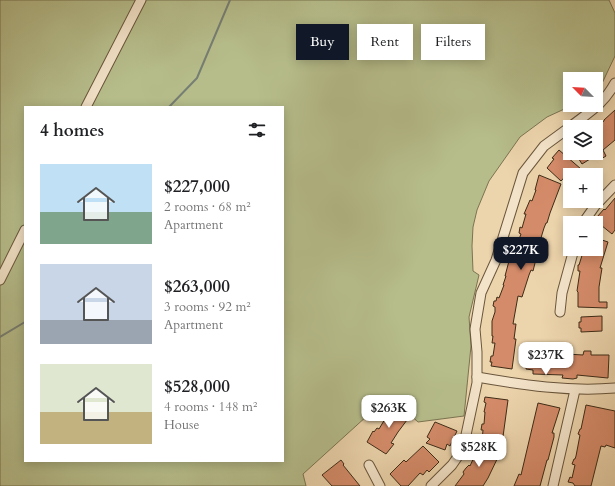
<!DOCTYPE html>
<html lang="en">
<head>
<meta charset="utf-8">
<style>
  body { margin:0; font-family:Cardo,serif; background:#f2f2f2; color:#202124; height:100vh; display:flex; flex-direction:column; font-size:15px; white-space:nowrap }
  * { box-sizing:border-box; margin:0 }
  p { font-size:13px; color:#757577 }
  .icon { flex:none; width:22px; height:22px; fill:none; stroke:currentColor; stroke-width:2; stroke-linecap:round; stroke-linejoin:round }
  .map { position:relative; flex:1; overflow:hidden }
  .panel { position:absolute; left:24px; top:106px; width:260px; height:356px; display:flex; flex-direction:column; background:#fff; border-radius:0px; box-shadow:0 2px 10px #0003 }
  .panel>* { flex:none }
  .guide { position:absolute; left:296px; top:24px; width:259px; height:36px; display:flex; gap:8px }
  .needle { width:26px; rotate:294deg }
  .controls { position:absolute; left:563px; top:72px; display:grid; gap:8px }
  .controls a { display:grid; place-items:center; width:40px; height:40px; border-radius:0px; background:#fff; box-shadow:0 2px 10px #0003; font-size:20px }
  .price { position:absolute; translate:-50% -34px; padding:0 9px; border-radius:8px; background:#fff; color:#222; font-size:13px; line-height:26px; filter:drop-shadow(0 1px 2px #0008) }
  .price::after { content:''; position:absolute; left:50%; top:24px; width:12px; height:9px; margin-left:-6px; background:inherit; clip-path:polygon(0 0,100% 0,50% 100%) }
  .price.selected { background:#111827; color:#fff }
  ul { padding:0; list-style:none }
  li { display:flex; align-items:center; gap:12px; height:100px; padding:0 16px }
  li span { display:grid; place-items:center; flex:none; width:112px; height:80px; border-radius:0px; color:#555 }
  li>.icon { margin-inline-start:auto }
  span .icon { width:48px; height:48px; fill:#fffc; stroke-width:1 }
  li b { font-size:17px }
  h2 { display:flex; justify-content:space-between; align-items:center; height:48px; padding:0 16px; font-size:17px }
  .tag { padding:0 14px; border-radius:0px; background:#fff; box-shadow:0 2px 10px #0003; font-size:14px; line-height:36px }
  .tag.selected { background:#111827; color:#fff }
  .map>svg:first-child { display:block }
  .green { fill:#b6bd8b; stroke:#7a7451; fill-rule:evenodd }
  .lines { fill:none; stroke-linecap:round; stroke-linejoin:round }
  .stream { stroke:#767f74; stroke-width:2 }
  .building { fill:#d48b69; stroke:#3e2c17 }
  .minor-casing { stroke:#6a563c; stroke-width:11 }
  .minor { stroke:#f3e3c9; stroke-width:9 }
</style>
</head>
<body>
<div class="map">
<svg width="615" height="486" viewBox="0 0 615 486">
  <rect width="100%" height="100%" fill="#ecd4ac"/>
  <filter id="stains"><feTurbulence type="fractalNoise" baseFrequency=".005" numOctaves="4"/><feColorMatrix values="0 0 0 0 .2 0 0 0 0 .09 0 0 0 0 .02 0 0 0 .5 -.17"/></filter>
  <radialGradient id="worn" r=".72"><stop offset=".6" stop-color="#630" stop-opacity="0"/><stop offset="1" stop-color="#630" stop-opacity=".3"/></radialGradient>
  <path class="green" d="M0 0H609L615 13V56L596 96V79H570V105H573L547 117 520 137 489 181 477 210 473 227 472 246 473 271 479 275 469 317 471 346 464 416 418 422 389 396 303 474 306 486H0ZM25 107H283V461H25Z"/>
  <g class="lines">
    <g class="stream">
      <polyline points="169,107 197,78 230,0"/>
      <polyline points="0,337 25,322"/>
    </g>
  </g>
  <g class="building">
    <polygon points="615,110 615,140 603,150 606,156 601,159 598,154 582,164 575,153 596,153 596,127 604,121 604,120"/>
    <polygon points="559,150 581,169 577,174 572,169 561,181 547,168 554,159 552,158"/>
    <polygon points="539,175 561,184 550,213 547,223 546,223 544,228 536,254 534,262 535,263 533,271 531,270 529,275 522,297 518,296 513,324 516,324 514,339 516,339 512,369 491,366 492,362 490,362 491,356 493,356 495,343 492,343 493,336 492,336 492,321 495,312 495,307 493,306 494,301 496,301 497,297 499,298 504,285 503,285 506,276 505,276 509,261 514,246 516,247 521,234 519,233 520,227 522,228 526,214 524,214 530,200 532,201 536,190 535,190"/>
    <polygon points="615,198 615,230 612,234 596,221 598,218 597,217 604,209 605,210"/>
    <polygon points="596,238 608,242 600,268 602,268 599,287 599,302 607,302 607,308 578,307 578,292 577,291 580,271 578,271 578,265 579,265 584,249 596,249"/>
    <polygon points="602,316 602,331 581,332 581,328 579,328 579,322 581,322 581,317"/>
    <polygon points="528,350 542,350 550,353 583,355 584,351 591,351 591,355 609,355 608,378 577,375 577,378 573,379 562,378 563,375 533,374 533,370 526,369"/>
    <polygon points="485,397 508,400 502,444 482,441 483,430 481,430 482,424 484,424 485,412 484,412 486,403 484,402"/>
    <polygon points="538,403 560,408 552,433 554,433 554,437 548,460 547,460 540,486 514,486 519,474 521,475"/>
    <polygon points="393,404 411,416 408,421 407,420 398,432 391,443 394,444 386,454 367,442 373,431 374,432 377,428 379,429 385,419 383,418"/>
    <polygon points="586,405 615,411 615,448 606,445 605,447 601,446 591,486 575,486 573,483 568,482 570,477 572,478 575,465 572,464 574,459 575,459 576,456 580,435 578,434 580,429 581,429"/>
    <polygon points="435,422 457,431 450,446 447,444 445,450 426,443 430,439 427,437"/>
    <polygon points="480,444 500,453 488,478 483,486 455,486 464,474 463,472 466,468 469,465 470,466"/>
    <polygon points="423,446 439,462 429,472 427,470 423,475 420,473 408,486 401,486 390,474 404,460 406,462"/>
    <polygon points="341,460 344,464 343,465 360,486 332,486 322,475"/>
  </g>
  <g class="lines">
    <g class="minor-casing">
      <g id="minor">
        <polyline points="86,107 141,0"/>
        <path d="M570 127C589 112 603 105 615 83"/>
        <polyline points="583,223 595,206 615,185"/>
        <polyline points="0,280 25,230"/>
        <polyline points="560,312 562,293 574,249"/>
        <path d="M477 377C523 385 569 392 615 388"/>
        <polyline points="369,465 380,486"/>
        <polyline points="431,486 452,465 463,449 477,383 477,352 475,329 481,293 496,260 523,173 544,146 570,127"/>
        <polyline points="553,486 575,390"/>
      </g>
    </g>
    <use href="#minor" class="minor"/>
  </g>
  <rect width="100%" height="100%" filter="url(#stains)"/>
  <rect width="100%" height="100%" fill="url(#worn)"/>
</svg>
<div class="controls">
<a><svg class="needle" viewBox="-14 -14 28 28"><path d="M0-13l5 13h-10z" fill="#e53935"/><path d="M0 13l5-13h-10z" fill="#757577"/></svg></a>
<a><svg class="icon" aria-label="layers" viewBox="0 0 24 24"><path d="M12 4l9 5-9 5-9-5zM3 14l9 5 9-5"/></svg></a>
<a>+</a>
<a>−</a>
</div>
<b class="price selected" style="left:521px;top:271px">$227K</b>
<b class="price" style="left:546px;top:376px">$237K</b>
<b class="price" style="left:389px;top:429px">$263K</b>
<b class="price" style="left:479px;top:468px">$528K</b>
<div class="guide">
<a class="tag selected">Buy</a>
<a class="tag">Rent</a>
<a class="tag">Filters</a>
</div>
<section class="panel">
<h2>4 homes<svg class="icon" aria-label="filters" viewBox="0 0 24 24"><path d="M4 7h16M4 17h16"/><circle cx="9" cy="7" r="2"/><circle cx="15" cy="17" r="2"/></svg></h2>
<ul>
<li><span style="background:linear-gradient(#bfe0f5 60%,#7fa58c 0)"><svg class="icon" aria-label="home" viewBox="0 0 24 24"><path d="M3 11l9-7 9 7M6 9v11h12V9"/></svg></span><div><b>$227,000</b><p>2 rooms · 68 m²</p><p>Apartment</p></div></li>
<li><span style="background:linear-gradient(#c9d6e8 70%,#9aa5b1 0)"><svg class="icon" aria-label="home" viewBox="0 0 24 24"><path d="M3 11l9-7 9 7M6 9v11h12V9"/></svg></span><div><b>$263,000</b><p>3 rooms · 92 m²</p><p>Apartment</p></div></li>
<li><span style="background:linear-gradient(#dfe7d0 60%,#c2b280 0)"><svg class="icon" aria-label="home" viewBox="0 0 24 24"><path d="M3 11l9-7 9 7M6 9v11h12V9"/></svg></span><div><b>$528,000</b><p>4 rooms · 148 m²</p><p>House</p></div></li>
</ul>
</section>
</div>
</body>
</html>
